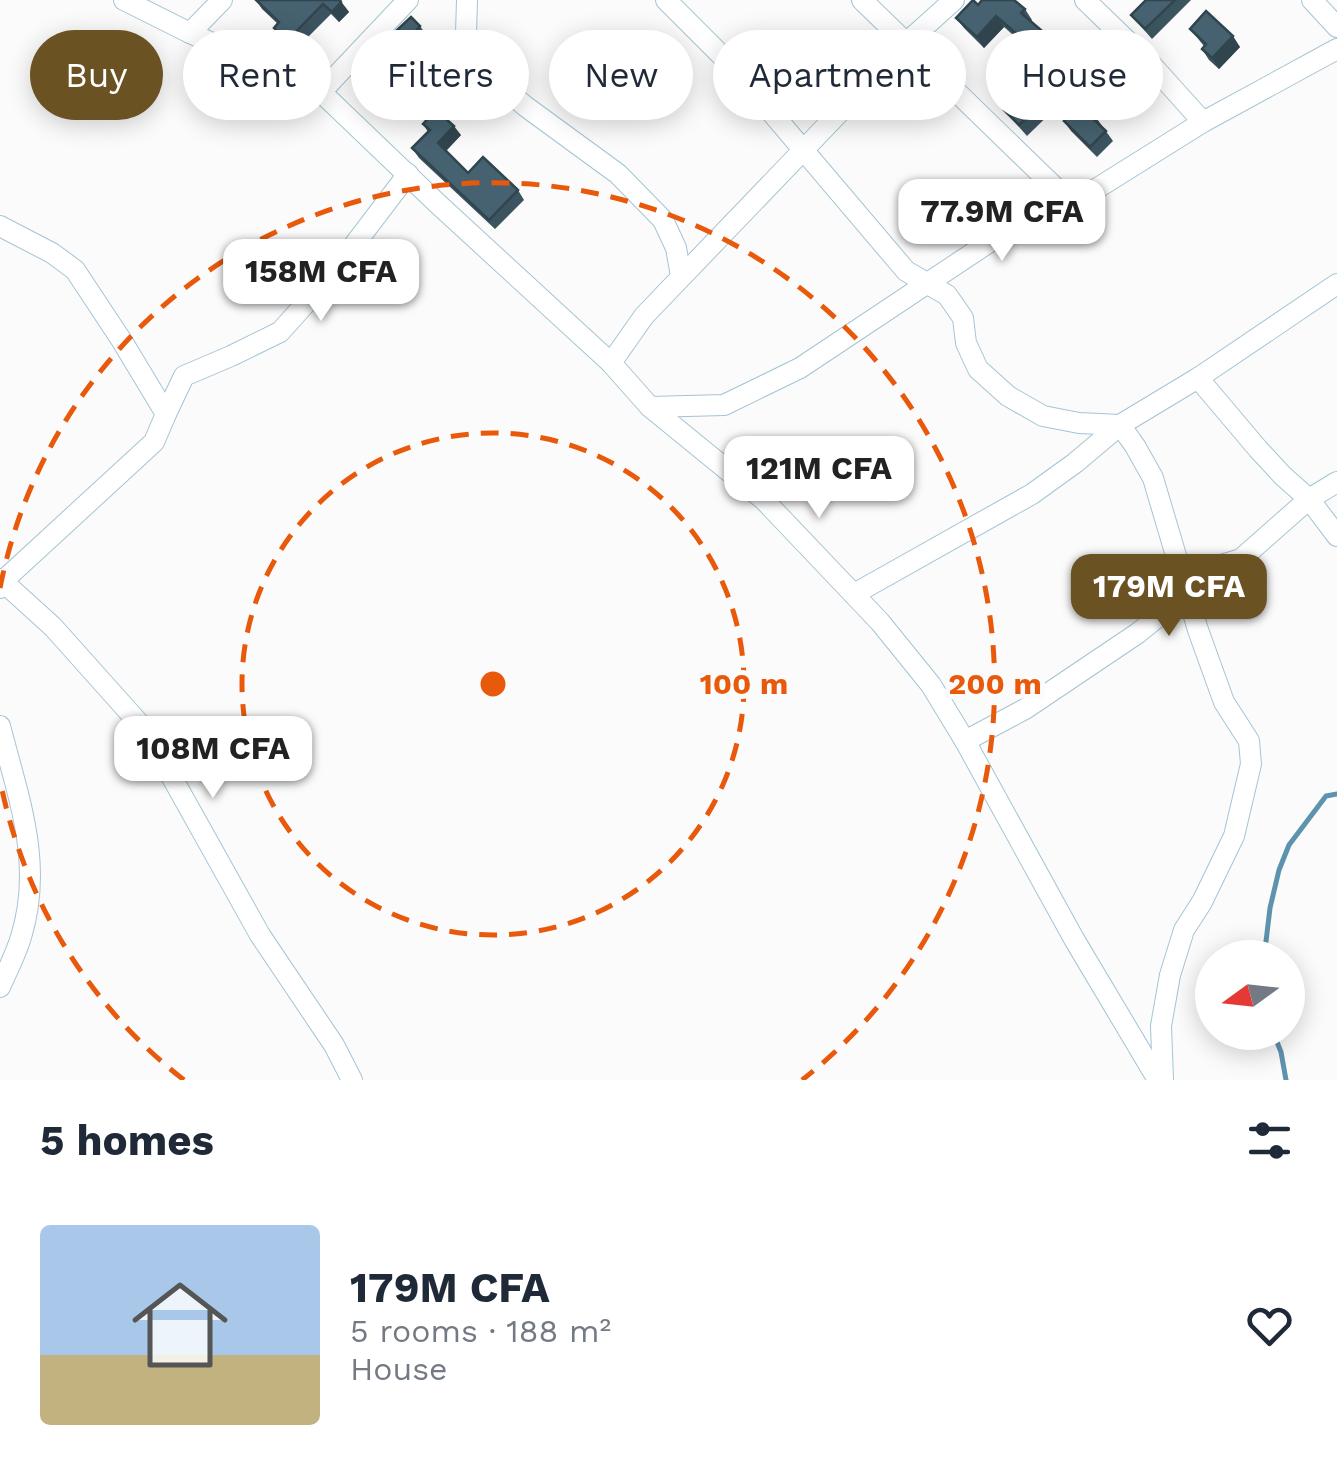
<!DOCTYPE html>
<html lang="en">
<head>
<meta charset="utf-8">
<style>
  body { margin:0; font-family:"Work Sans",sans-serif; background:#f2f2f3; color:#1f2937; height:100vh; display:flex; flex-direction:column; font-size:38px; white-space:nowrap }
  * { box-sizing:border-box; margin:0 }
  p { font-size:32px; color:#747a83 }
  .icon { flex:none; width:55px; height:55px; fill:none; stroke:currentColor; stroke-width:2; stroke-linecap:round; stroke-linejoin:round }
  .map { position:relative; height:1080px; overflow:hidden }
  .sheet { display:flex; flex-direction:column; background:#fff; flex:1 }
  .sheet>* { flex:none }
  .guide { position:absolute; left:30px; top:30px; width:1278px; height:90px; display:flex; gap:20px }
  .needle { width:65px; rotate:255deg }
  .buttons { position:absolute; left:1195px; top:940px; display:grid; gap:20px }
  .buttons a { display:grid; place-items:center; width:110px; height:110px; border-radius:50%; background:#fff; box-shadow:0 5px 25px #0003; font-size:50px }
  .price { position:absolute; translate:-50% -85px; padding:0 22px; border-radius:20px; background:#fff; color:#222; font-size:32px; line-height:65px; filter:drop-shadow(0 2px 5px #0008) }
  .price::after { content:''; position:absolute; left:50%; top:60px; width:30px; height:22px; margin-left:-15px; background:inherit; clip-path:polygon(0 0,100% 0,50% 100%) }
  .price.selected { background:#6b5223; color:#fff }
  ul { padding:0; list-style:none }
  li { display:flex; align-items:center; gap:30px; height:250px; padding:0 40px }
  li span { display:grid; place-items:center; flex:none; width:280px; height:200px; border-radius:10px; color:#555 }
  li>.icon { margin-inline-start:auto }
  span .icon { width:120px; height:120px; fill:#fffc; stroke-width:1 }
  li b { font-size:42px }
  h2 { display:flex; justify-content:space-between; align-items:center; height:120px; padding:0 40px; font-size:42px }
  .tag { padding:0 35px; border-radius:45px; background:#fff; box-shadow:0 5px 25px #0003; font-size:35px; line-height:90px }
  .tag.selected { background:#6b5223; color:#fff }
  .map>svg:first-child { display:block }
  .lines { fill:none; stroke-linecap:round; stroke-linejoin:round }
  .stream { stroke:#5e93ae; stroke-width:5 }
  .minor-casing { stroke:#a5c4d4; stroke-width:22 }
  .minor { stroke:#fff; stroke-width:20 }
  .wall { fill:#3c5460 }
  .shaded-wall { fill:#31454e }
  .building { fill:#466270; stroke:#31454e; stroke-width:2.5 }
  .ring { fill:none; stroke:#e8590c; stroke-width:5; stroke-dasharray:18 12 }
  .centre { fill:#e8590c; stroke:#fbfbfb; stroke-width:5 }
  .ring-label { font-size:30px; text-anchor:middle; font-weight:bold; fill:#e8590c; stroke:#fbfbfb; stroke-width:10; stroke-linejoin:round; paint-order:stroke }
</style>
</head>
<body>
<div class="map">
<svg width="1337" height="1080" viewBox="0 0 1337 1080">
  <rect width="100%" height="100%" fill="#fbfbfb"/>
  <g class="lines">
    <g class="stream">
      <polyline points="1264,958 1270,908 1279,870 1289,845 1326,796 1337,794"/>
      <polyline points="1273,1032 1281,1052 1286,1080"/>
    </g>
    <g class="minor-casing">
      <g id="minor">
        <polyline points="124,0 190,33 321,92 438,204 611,363 650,407 764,500 880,622 931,685 965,741 1074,939 1158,1080"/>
        <polyline points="467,0 466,34 474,56 490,76 525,106 618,174 663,220 676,248 681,276"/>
        <polyline points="666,0 732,66 906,271 947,295 963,318 966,343 978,369 1008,396 1043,416 1079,423 1120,425 1135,446 1153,478 1198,630 1224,702 1249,741 1251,764 1234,836 1202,902 1184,930 1170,975 1161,1026 1163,1080"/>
        <polyline points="862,0 1072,204"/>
        <polyline points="1085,0 1149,62 1203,122"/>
        <polyline points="1312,0 1337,27"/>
        <polyline points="190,33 222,0"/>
        <polyline points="321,92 408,0"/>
        <polyline points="0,226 52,253 75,270 122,341 166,414 154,442 3,581 0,588"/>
        <polyline points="611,363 644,316 905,44 954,0"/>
        <polyline points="1198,378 1258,449 1283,476 1309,499 1337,536"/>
        <polyline points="650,407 724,405 800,368 1000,235 1072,204 1203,122 1337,49"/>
        <polyline points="166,414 184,376 231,356 280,332 332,274 408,174"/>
        <polyline points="0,579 53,627 146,731 260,935 334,1045 352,1080"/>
        <polyline points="854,594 1032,494 1075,463 1120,425 1198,378 1337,284"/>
        <path d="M0 726C18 797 44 863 21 937 16 954 7 971 0 987"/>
        <polyline points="965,741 1025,709 1138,633 1187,593 1211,568 1241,559 1309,499 1337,482"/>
      </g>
    </g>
    <use href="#minor" class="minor"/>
  </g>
  <g class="wall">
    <polygon points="256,0 340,0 349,12 339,22 331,14 294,51 281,38 274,28 278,24 262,9"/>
    <polygon points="1146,0 1191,0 1152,39 1131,15"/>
    <polygon points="978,5 1025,9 1032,20 1031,21 1055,42 1062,53 1050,67 1004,27 984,48 964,28 956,18"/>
    <polygon points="420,26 427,36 423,40 432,53 405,79 415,92 407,102 389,86 384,91 367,70 372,65 367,58"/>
    <polygon points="1190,29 1240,47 1219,69 1209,60 1202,49 1204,46"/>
    <polygon points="1045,75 1064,100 1027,136 1004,110"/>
    <polygon points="1095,116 1113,141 1097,157 1071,131 1064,121"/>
    <polygon points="423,124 461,135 446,151 468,173 518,190 524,200 495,229 419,158 412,148 428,132"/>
  </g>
  <g class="shaded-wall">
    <polygon points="341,2 349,12 339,22 332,12"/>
    <polygon points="996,16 1004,27 984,48 977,37"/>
    <polygon points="1233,36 1240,47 1219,69 1212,58"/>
    <polygon points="1055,42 1062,53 1050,67 1042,56"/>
    <polygon points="409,82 415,92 407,102 400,92"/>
    <polygon points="454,126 461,135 444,153 438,143"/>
  </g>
  <g class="building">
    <polygon points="256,0 340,0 341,2 332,12 323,4 287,41 274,28 279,22"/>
    <polygon points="973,0 978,5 982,0 1014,0 1025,9 1021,13 1055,42 1042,56 996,16 977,37 956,18"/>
    <polygon points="1146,0 1175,0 1145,29 1131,15"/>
    <polygon points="1206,11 1233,36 1212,58 1202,49 1206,44 1190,29"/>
    <polygon points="411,17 420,26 415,32 426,43 398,70 397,73 409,82 400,92 383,76 377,82 367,70 373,64 367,58"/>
    <polygon points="1045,75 1057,89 1019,125 1004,110"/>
    <polygon points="1072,94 1095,116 1092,118 1106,131 1090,147 1064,121 1066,119 1058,110"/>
    <polygon points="436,110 454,126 438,143 468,173 483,157 518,190 489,220 412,148 430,130 423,124"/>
  </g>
  <g class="ring">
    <circle cx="493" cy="684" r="251"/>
    <path d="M184 1080A502 502 0 0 1 0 780M0 588A502 502 0 1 1 802 1080"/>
  </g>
  <circle cx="493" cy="684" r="15" class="centre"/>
  <g class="ring-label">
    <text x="744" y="694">100 m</text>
    <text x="995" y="694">200 m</text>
  </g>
</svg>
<div class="buttons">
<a><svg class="needle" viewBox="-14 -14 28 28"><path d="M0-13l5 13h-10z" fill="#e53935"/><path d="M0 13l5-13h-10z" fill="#747a83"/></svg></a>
</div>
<b class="price" style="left:1002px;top:264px">77.9M CFA</b>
<b class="price" style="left:321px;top:324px">158M CFA</b>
<b class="price" style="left:819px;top:521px">121M CFA</b>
<b class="price selected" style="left:1169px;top:639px">179M CFA</b>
<b class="price" style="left:213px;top:801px">108M CFA</b>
<div class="guide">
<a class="tag selected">Buy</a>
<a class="tag">Rent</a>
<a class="tag">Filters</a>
<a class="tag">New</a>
<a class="tag">Apartment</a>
<a class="tag">House</a>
</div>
</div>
<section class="sheet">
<h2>5 homes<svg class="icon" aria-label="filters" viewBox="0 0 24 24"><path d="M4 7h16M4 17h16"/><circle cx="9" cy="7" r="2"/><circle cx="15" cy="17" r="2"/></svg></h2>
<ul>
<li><span style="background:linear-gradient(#a9c7e8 65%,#c2b280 0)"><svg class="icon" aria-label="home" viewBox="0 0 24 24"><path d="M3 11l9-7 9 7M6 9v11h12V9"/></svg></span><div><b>179M CFA</b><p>5 rooms · 188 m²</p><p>House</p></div><svg class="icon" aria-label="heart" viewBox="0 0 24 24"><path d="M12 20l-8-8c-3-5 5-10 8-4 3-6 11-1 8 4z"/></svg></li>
</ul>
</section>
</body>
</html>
